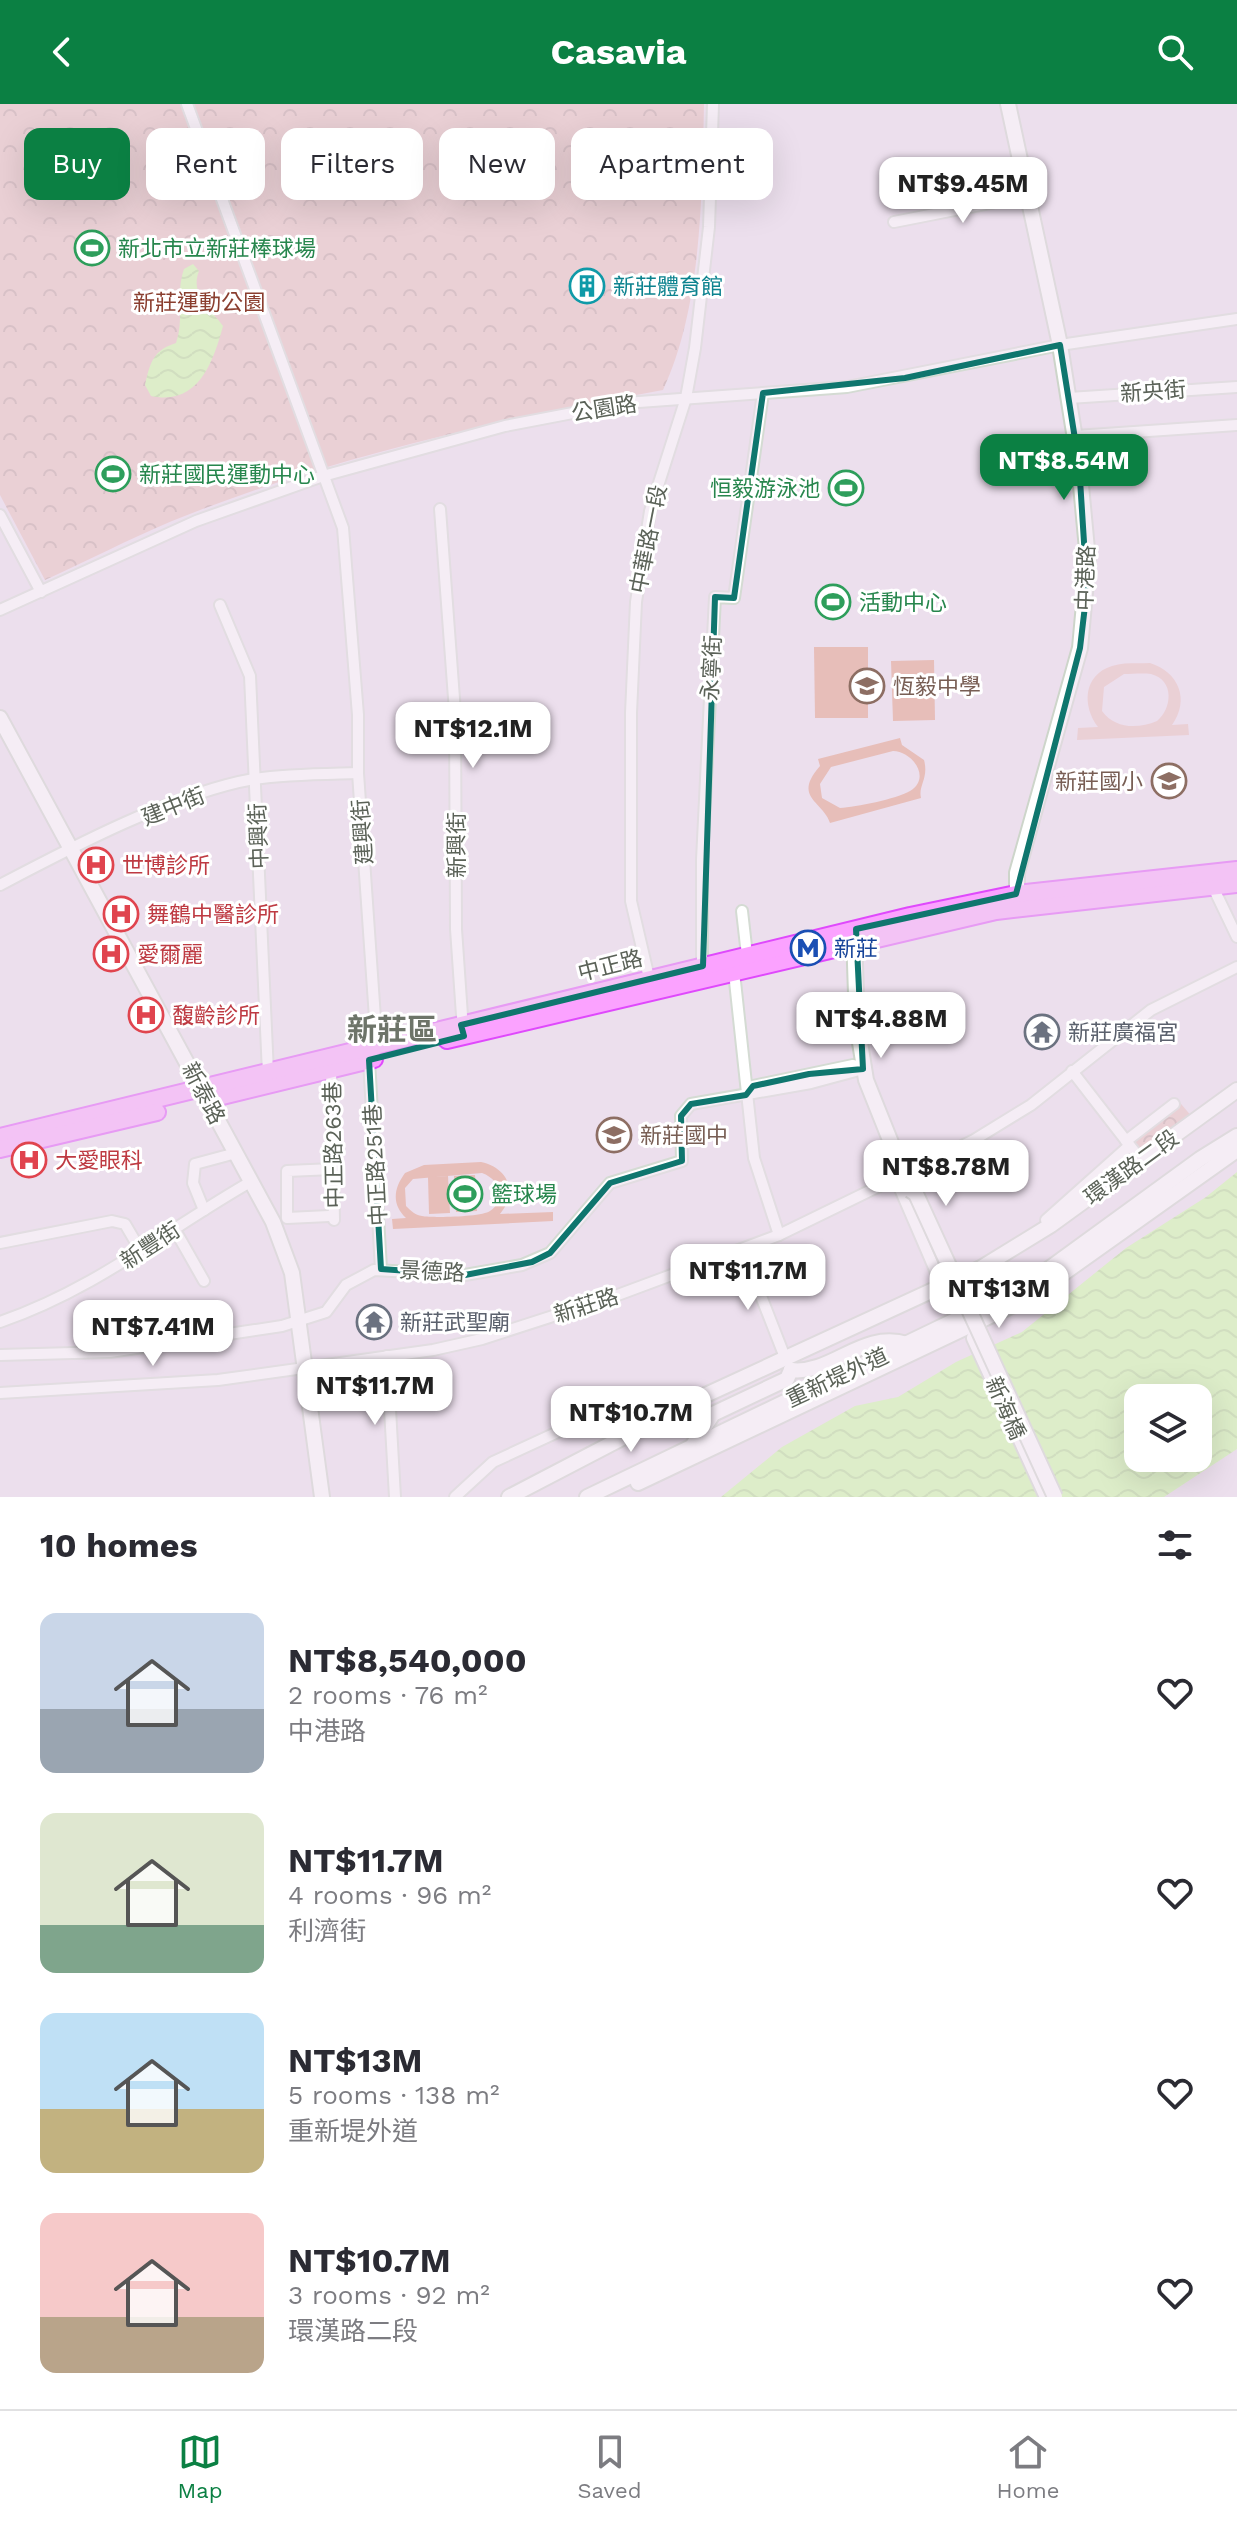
<!DOCTYPE html>
<html lang="en">
<head>
<meta charset="utf-8">
<style>
  body { margin:0; font-family:"Work Sans","Noto Sans TC",sans-serif; background:#f7f7f7; color:#2b2b33; height:100vh; display:flex; flex-direction:column; font-size:30px; white-space:nowrap }
  * { box-sizing:border-box; margin:0 }
  p { font-size:26px; color:#7c7c81 }
  .icon { flex:none; width:44px; height:44px; fill:none; stroke:currentColor; stroke-width:2; stroke-linecap:round; stroke-linejoin:round }
  .map { position:relative; height:1393px; overflow:hidden }
  .side { display:flex; flex-direction:column; background:#fff; flex:1 }
  .side>* { flex:none }
  .guide { position:absolute; left:24px; top:24px; width:800px; height:72px; display:flex; gap:16px }
  .buttons { position:absolute; left:1124px; top:1280px; display:grid; gap:16px }
  .buttons a { display:grid; place-items:center; width:88px; height:88px; border-radius:16px; background:#fff; box-shadow:0 8px 32px #0002; font-size:40px }
  .price { position:absolute; translate:-50% -68px; padding:0 18px; border-radius:16px; background:#fff; color:#222; font-size:26px; line-height:52px; filter:drop-shadow(0 2px 4px #0008) }
  .price::after { content:''; position:absolute; left:50%; top:48px; width:24px; height:18px; margin-left:-12px; background:inherit; clip-path:polygon(0 0,100% 0,50% 100%) }
  .price.active { background:#0b8043; color:#fff }
  ul { padding:0; list-style:none }
  li { display:flex; align-items:center; gap:24px; height:200px; padding:0 40px }
  li span { display:grid; place-items:center; flex:none; width:224px; height:160px; border-radius:16px; color:#555 }
  li>.icon { margin-inline-start:auto }
  span .icon { width:96px; height:96px; fill:#fffc; stroke-width:1 }
  li b { font-size:34px }
  h2 { display:flex; justify-content:space-between; align-items:center; height:96px; padding:0 40px; font-size:34px }
  .chip { padding:0 28px; border-radius:16px; background:#fff; box-shadow:0 8px 32px #0002; font-size:28px; line-height:72px }
  .chip.active { background:#0b8043; color:#fff }
  header { display:flex; justify-content:space-between; align-items:center; height:104px; padding:0 40px; background:#0b8043; color:#fff; font-size:36px; font-weight:700 }
  .dock { display:flex; justify-content:space-around; align-items:center; height:112px; border-top:2px solid #e1e1e2; background:#fff; font-size:22px; color:#7c7c81 }
  .dock a { display:grid; justify-items:center; gap:4px }
  .dock .active { color:#0b8043 }
  .map>svg:first-child { display:block }
  .grass { fill:#e7beb9; fill-rule:evenodd }
  .park { fill:url(#park-crowns) }
  .water { fill:url(#water-waves); fill-rule:evenodd }
  .lines { fill:none; stroke-linecap:round; stroke-linejoin:round }
  .street-casing { stroke:#d4dbd3; stroke-width:14 }
  .secondary-casing { stroke:#cdd5ca; stroke-width:18 }
  .primary-casing { stroke:#df49fc; stroke-width:20 }
  .street { stroke:#fff; stroke-width:10 }
  .secondary { stroke:#fff; stroke-width:14 }
  .primary { stroke:#fba2ff; stroke-width:16 }
  .secondary-bridge-casing { stroke:#cdd5ca; stroke-width:18; stroke-linecap:butt }
  .secondary-bridge { stroke:#fff; stroke-width:14 }
  .marked { fill:none; stroke:#0f766e; stroke-width:6; stroke-linejoin:round }
  .labels { text-anchor:middle; stroke-width:6; stroke-linejoin:round; paint-order:stroke }
  .leisure-label { font-size:22px; fill:#27864d; stroke:#fff; text-anchor:start }
  .culture-label { font-size:22px; fill:#0d838f; stroke:#fff; text-anchor:start }
  .park-label { font-size:22px; fill:#8a3e2f; stroke:#fff }
  .street-label { font-size:22px; fill:#5b6258; stroke:#fff }
  .education-label { font-size:22px; fill:#785e54; stroke:#fff; text-anchor:start }
  .health-label { font-size:22px; fill:#be3a42; stroke:#fff; text-anchor:start }
  .transit-label { font-size:22px; fill:#164399; stroke:#fff; text-anchor:start }
  .worship-label { font-size:22px; fill:#5b616d; stroke:#fff; text-anchor:start }
  .district-label { font-size:30px; font-weight:bold; fill:#6d7469; stroke:#fff }
</style>
</head>
<body>
<header><svg class="icon" aria-label="back" viewBox="0 0 24 24"><path d="M15 5l-7 7 7 7"/></svg>Casavia<svg class="icon" aria-label="search" viewBox="0 0 24 24"><circle cx="10" cy="10" r="6"/><path d="M15 15l6 6"/></svg></header>
<div class="map">
<svg width="1237" height="1393" viewBox="0 0 1237 1393">
  <defs>
    <pattern id="park-crowns" width="20" height="18" patternUnits="userSpaceOnUse" patternTransform="scale(2)"><rect width="20" height="18" fill="#e7beb9"/><path d="M2 6a3 3 0 1 1 6 0M12 15a3 3 0 1 1 6 0" fill="none" stroke="#be9e99"/></pattern>
    <pattern id="water-waves" width="16" height="10" patternUnits="userSpaceOnUse" patternTransform="scale(2)"><rect width="16" height="10" fill="#c9ff9d"/><path d="M0 5q4-4 8 0t8 0" fill="none" stroke="#afdd89"/></pattern>
  </defs>
  <rect width="100%" height="100%" fill="#ecdfed"/>
  <g class="grass">
    <polygon points="814,543 868,543 868,614 815,614"/>
    <polygon points="934,556 935,616 893,617 891,557"/>
    <path d="M1150 559C1179 568 1190 596 1172 621L1188 620 1189 631 1077 636 1078 624 1098 623C1082 602 1083 571 1112 562 1124 558 1138 560 1150 559ZM1124 570C1132 570 1143 569 1151 570 1175 576 1172 605 1157 617 1138 625 1115 625 1102 607L1104 583Z"/>
    <path d="M900 634 902 641 924 656C929 674 918 682 921 694L830 719C823 697 792 694 820 662L818 655ZM893 647C912 647 932 674 910 687 896 695 856 703 840 704L822 694 820 680 831 663Z"/>
    <path d="M481 1058C509 1064 518 1089 500 1110L553 1108V1117L393 1125 392 1115 406 1114C391 1100 394 1084 405 1069L424 1061ZM482 1069C499 1075 508 1095 490 1107 482 1113 432 1114 422 1112 415 1111 411 1107 406 1102L405 1084 413 1075Z"/>
    <polygon points="475,1071 477,1107 456,1108 454,1072"/>
    <polygon points="448,1072 450,1109 429,1110 428,1073"/>
  </g>
  <g class="park">
    <path d="M0 0H704C702 91 702 203 663 286 496 317 330 353 172 417 129 435 87 457 45 476L0 391Z"/>
    <polygon points="1176,994 1193,1014 1141,1052 1129,1037"/>
  </g>
  <g class="water">
    <path d="M193 160 199 167C189 191 213 207 223 222 213 259 198 302 151 292L145 281C150 259 153 246 176 239 185 214 175 191 184 165Z"/>
    <path d="M1237 1068V1345L1164 1393H721L782 1343 855 1302 898 1293 956 1258 1022 1228 1126 1144 1206 1093ZM1138 1294H1198V1354H1138Z"/>
  </g>
  <g class="lines">
    <g class="street-casing">
      <g id="street">
        <polyline points="187,0 343,424 358,611 358,669 377,943"/>
        <polyline points="894,118 1026,92"/>
        <polyline points="1069,294 1237,283"/>
        <polyline points="1075,332 1237,321"/>
        <polyline points="440,405 455,608 456,825 463,926"/>
        <polyline points="0,411 41,488"/>
        <polyline points="220,501 250,572 268,969"/>
        <polyline points="0,506 196,417 323,372 505,322 625,299 847,283 1060,241 1237,215"/>
        <path d="M0 781C70 744 177 688 254 675 288 670 324 670 358 669"/>
        <polyline points="1213,783 1237,833"/>
        <polyline points="742,807 747,851"/>
        <polyline points="702,862 702,756 715,493 734,494 763,289"/>
        <polyline points="734,868 754,1054 779,1131"/>
        <polyline points="649,874 631,797 631,609 636,498 650,407 686,294 695,244 709,123 713,0"/>
        <polyline points="369,956 381,1165"/>
        <polyline points="331,967 334,1116"/>
        <polyline points="1072,967 1141,1056"/>
        <polyline points="746,991 753,982 853,961 863,965"/>
        <polyline points="1126,1037 1174,1000"/>
        <polyline points="904,1072 900,1085 938,1173"/>
        <polyline points="204,1106 193,1079 195,1060 236,1049"/>
        <polyline points="329,1112 287,1114 287,1067 333,1065"/>
        <polyline points="1051,1121 1046,1116 1129,1042"/>
        <polyline points="175,1126 204,1177"/>
        <polyline points="0,1139 112,1117 125,1120 142,1149"/>
        <polyline points="743,1146 786,1256"/>
        <path d="M0 1218C96 1185 166 1126 252 1077"/>
        <polyline points="0,1251 110,1248 282,1222 326,1208 346,1181 374,1166 465,1171 522,1161 550,1149 610,1079 682,1057 681,1012 691,1000 811,979 863,965"/>
        <polyline points="387,1252 395,1393"/>
        <polyline points="0,1289 218,1276 433,1246 482,1235 615,1192 779,1131 974,1036 1031,1001 1151,906 1237,863"/>
        <polyline points="455,1393 493,1358 560,1327"/>
      </g>
    </g>
    <g class="secondary-casing">
      <g id="secondary">
        <polyline points="1008,0 1060,241 1079,360 1088,456 1080,544 1017,769 1017,799"/>
        <polyline points="0,614 273,1118 292,1169 322,1393"/>
        <polyline points="854,830 857,920 866,976 910,1086"/>
        <polyline points="974,1234 1047,1393"/>
        <path d="M791 1266C832 1271 862 1226 907 1240"/>
        <polyline points="693,1341 713,1310 787,1275 791,1266"/>
        <polyline points="638,1379 1030,1193 1237,1046"/>
        <polyline points="509,1393 697,1295 981,1164 1051,1121 1237,986"/>
        <polyline points="587,1393 1024,1183 1200,1055 1237,1032"/>
      </g>
    </g>
    <g class="primary-casing">
      <g id="primary">
        <polyline points="447,936 996,807 1237,780"/>
        <polyline points="214,994 374,955"/>
        <polyline points="0,1033 910,812 1016,790 1237,766"/>
        <polyline points="0,1045 157,1008"/>
      </g>
    </g>
    <use href="#street" class="street"/>
    <use href="#secondary" class="secondary"/>
    <use href="#primary" class="primary"/>
    <g class="secondary-bridge-casing">
      <polyline id="secondary-bridge" points="910,1086 916,1090 1055,1393"/>
    </g>
    <use href="#secondary-bridge" class="secondary-bridge"/>
  </g>
  <path d="M0 0H1237V1393H0ZM1060 241 1079 360 1087 485 1080 544 1016 790 856 825 863 965 809 970 753 982 746 991 691 1000 681 1012 682 1057 610 1079 550 1149 532 1158 465 1171 381 1165 369 956 464 932 461 921 703 862 715 493 734 494 763 289 905 274Z" fill="#ecdfed" fill-opacity=".55" fill-rule="evenodd"/>
  <path class="marked" d="M1060 241 1079 360 1087 485 1080 544 1016 790 856 825 863 965 809 970 753 982 746 991 691 1000 681 1012 682 1057 610 1079 550 1149 532 1158 465 1171 381 1165 369 956 464 932 461 921 703 862 715 493 734 494 763 289 905 274Z"/>
  <defs>
    <g id="stadium-ring" transform="scale(1.8)"><circle r="9.5" fill="#fff" stroke="#2e9e5b" stroke-width="1.5"/><path d="M0-5a6.5 5 0 1 0 0 10a6.5 5 0 1 0 0-10ZM-3.5-1.8h7v3.6h-7Z" fill="#2e9e5b"/></g>
    <g id="building-ring" transform="scale(1.8)"><circle r="9.5" fill="#fff" stroke="#0f9aa8" stroke-width="1.5"/><path d="M-4-6H4V6H1V3H-1V6H-4ZM-2.5-4.3h1.7v1.8h-1.7ZM.8-4.3h1.7v1.8H.8ZM-2.5-1h1.7V.8h-1.7ZM.8-1h1.7V.8H.8Z" fill="#0f9aa8"/></g>
    <g id="school-ring" transform="scale(1.8)"><circle r="9.5" fill="#fff" stroke="#8d6e63" stroke-width="1.5"/><path d="M0-5L7-2L0 1L-7-2ZM-4 1L0 2.5L4 1V4Q0 6-4 4Z" fill="#8d6e63"/></g>
    <g id="hospital-ring" transform="scale(1.8)"><circle r="9.5" fill="#fff" stroke="#e0444e" stroke-width="1.5"/><path d="M-5-5h3v3.5h4V-5h3V5h-3V1.5h-4V5h-3Z" fill="#e0444e"/></g>
    <g id="metro-ring" transform="scale(1.8)"><circle r="9.5" fill="#fff" stroke="#1a4fb4" stroke-width="1.5"/><path d="M-5.5 5V-5H-3L0 0L3-5H5.5V5H3V-.5L0 4L-3-.5V5Z" fill="#1a4fb4"/></g>
    <g id="temple-ring" transform="scale(1.8)"><circle r="9.5" fill="#fff" stroke="#6b7280" stroke-width="1.5"/><path d="M0-6L5-2H3V0L6.5 2.5H4V6H1.5V3h-3V6H-4V2.5H-6.5L-3 0V-2H-5Z" fill="#6b7280"/></g>
  </defs>
  <g fill-rule="evenodd">
    <use href="#stadium-ring" x="92" y="144"/>
    <use href="#building-ring" x="587" y="182"/>
    <use href="#stadium-ring" x="113" y="370"/>
    <use href="#stadium-ring" x="846" y="384"/>
    <use href="#stadium-ring" x="833" y="498"/>
    <use href="#school-ring" x="867" y="582"/>
    <use href="#school-ring" x="1169" y="677"/>
    <use href="#hospital-ring" x="96" y="761"/>
    <use href="#hospital-ring" x="121" y="810"/>
    <use href="#metro-ring" x="808" y="844"/>
    <use href="#hospital-ring" x="111" y="850"/>
    <use href="#hospital-ring" x="146" y="911"/>
    <use href="#temple-ring" x="1042" y="928"/>
    <use href="#school-ring" x="614" y="1031"/>
    <use href="#hospital-ring" x="29" y="1056"/>
    <use href="#stadium-ring" x="465" y="1090"/>
    <use href="#temple-ring" x="374" y="1218"/>
  </g>
  <g class="labels">
    <g class="leisure-label">
      <text x="118" y="152">新北市立新莊棒球場</text>
      <text x="139" y="378">新莊國民運動中心</text>
      <text x="820" y="392" text-anchor="end">恒毅游泳池</text>
      <text x="859" y="506">活動中心</text>
      <text x="491" y="1098">籃球場</text>
    </g>
    <g class="culture-label">
      <text x="613" y="190">新莊體育館</text>
    </g>
    <g class="park-label">
      <text x="199" y="206">新莊運動公園</text>
    </g>
    <g class="street-label">
      <text transform="translate(1153 287) rotate(-4)" y="8">新央街</text>
      <text transform="translate(604 304) rotate(-9)" y="8">公園路</text>
      <text transform="translate(648 435) rotate(-79)" y="8">中華路一段</text>
      <text transform="translate(1085 474) rotate(-88)" y="8">中港路</text>
      <text transform="translate(711 564) rotate(-87)" y="8">永寧街</text>
      <text transform="translate(173 702) rotate(-22)" y="8">建中街</text>
      <text transform="translate(362 728) rotate(-94)" y="8">建興街</text>
      <text transform="translate(258 732) rotate(-92)" y="8">中興街</text>
      <text transform="translate(456 741) rotate(-90)" y="8">新興街</text>
      <text transform="translate(610 861) rotate(-14)" y="8">中正路</text>
      <text transform="translate(204 989) rotate(62)" y="8">新泰路</text>
      <text transform="translate(333 1041) rotate(-91)" y="8">中正路263巷</text>
      <text transform="translate(375 1061) rotate(-93)" y="8">中正路251巷</text>
      <text transform="translate(1131 1063) rotate(-36)" y="8">環漢路二段</text>
      <text transform="translate(150 1141) rotate(-33)" y="8">新豐街</text>
      <text transform="translate(432 1167) rotate(3)" y="8">景德路</text>
      <text transform="translate(586 1201) rotate(-18)" y="8">新莊路</text>
      <text transform="translate(837 1273) rotate(-25)" y="8">重新堤外道</text>
      <text transform="translate(1006 1304) rotate(66)" y="8">新海橋</text>
    </g>
    <g class="education-label">
      <text x="893" y="590">恆毅中學</text>
      <text x="1143" y="685" text-anchor="end">新莊國小</text>
      <text x="640" y="1039">新莊國中</text>
    </g>
    <g class="health-label">
      <text x="122" y="769">世博診所</text>
      <text x="147" y="818">舞鶴中醫診所</text>
      <text x="137" y="858">愛爾麗</text>
      <text x="172" y="919">馥齡診所</text>
      <text x="55" y="1064">大愛眼科</text>
    </g>
    <g class="transit-label">
      <text x="834" y="852">新莊</text>
    </g>
    <g class="worship-label">
      <text x="1068" y="936">新莊廣福宮</text>
      <text x="400" y="1226">新莊武聖廟</text>
    </g>
    <g class="district-label">
      <text x="392" y="936">新莊區</text>
    </g>
  </g>
</svg>
<div class="buttons">
<a><svg class="icon" aria-label="layers" viewBox="0 0 24 24"><path d="M12 4l9 5-9 5-9-5zM3 14l9 5 9-5"/></svg></a>
</div>
<b class="price" style="left:963px;top:121px">NT$9.45M</b>
<b class="price active" style="left:1064px;top:398px">NT$8.54M</b>
<b class="price" style="left:473px;top:666px">NT$12.1M</b>
<b class="price" style="left:881px;top:956px">NT$4.88M</b>
<b class="price" style="left:946px;top:1104px">NT$8.78M</b>
<b class="price" style="left:748px;top:1208px">NT$11.7M</b>
<b class="price" style="left:999px;top:1226px">NT$13M</b>
<b class="price" style="left:153px;top:1264px">NT$7.41M</b>
<b class="price" style="left:375px;top:1323px">NT$11.7M</b>
<b class="price" style="left:631px;top:1350px">NT$10.7M</b>
<div class="guide">
<a class="chip active">Buy</a>
<a class="chip">Rent</a>
<a class="chip">Filters</a>
<a class="chip">New</a>
<a class="chip">Apartment</a>
</div>
</div>
<section class="side">
<h2>10 homes<svg class="icon" aria-label="filters" viewBox="0 0 24 24"><path d="M4 7h16M4 17h16"/><circle cx="9" cy="7" r="2"/><circle cx="15" cy="17" r="2"/></svg></h2>
<ul>
<li><span style="background:linear-gradient(#c9d6e8 60%,#9aa5b1 0)"><svg class="icon" aria-label="home" viewBox="0 0 24 24"><path d="M3 11l9-7 9 7M6 9v11h12V9"/></svg></span><div><b>NT$8,540,000</b><p>2 rooms · 76 m²</p><p>中港路</p></div><svg class="icon" aria-label="heart" viewBox="0 0 24 24"><path d="M12 20l-8-8c-3-5 5-10 8-4 3-6 11-1 8 4z"/></svg></li>
<li><span style="background:linear-gradient(#dfe7d0 70%,#7fa58c 0)"><svg class="icon" aria-label="home" viewBox="0 0 24 24"><path d="M3 11l9-7 9 7M6 9v11h12V9"/></svg></span><div><b>NT$11.7M</b><p>4 rooms · 96 m²</p><p>利濟街</p></div><svg class="icon" aria-label="heart" viewBox="0 0 24 24"><path d="M12 20l-8-8c-3-5 5-10 8-4 3-6 11-1 8 4z"/></svg></li>
<li><span style="background:linear-gradient(#bfe0f5 60%,#c2b280 0)"><svg class="icon" aria-label="home" viewBox="0 0 24 24"><path d="M3 11l9-7 9 7M6 9v11h12V9"/></svg></span><div><b>NT$13M</b><p>5 rooms · 138 m²</p><p>重新堤外道</p></div><svg class="icon" aria-label="heart" viewBox="0 0 24 24"><path d="M12 20l-8-8c-3-5 5-10 8-4 3-6 11-1 8 4z"/></svg></li>
<li><span style="background:linear-gradient(#f6c9c9 65%,#b9a48a 0)"><svg class="icon" aria-label="home" viewBox="0 0 24 24"><path d="M3 11l9-7 9 7M6 9v11h12V9"/></svg></span><div><b>NT$10.7M</b><p>3 rooms · 92 m²</p><p>環漢路二段</p></div><svg class="icon" aria-label="heart" viewBox="0 0 24 24"><path d="M12 20l-8-8c-3-5 5-10 8-4 3-6 11-1 8 4z"/></svg></li>
</ul>
</section>
<nav class="dock">
<a class="active"><svg class="icon" aria-label="map" viewBox="0 0 24 24"><path d="M3 6l6-2 6 2 6-2v14l-6 2-6-2-6 2zM9 4v14M15 6v14"/></svg>Map</a>
<a><svg class="icon" aria-label="saved" viewBox="0 0 24 24"><path d="M7 4h10v16l-5-4-5 4z"/></svg>Saved</a>
<a><svg class="icon" aria-label="home" viewBox="0 0 24 24"><path d="M3 11l9-7 9 7M6 9v11h12V9"/></svg>Home</a>
</nav>
</body>
</html>
